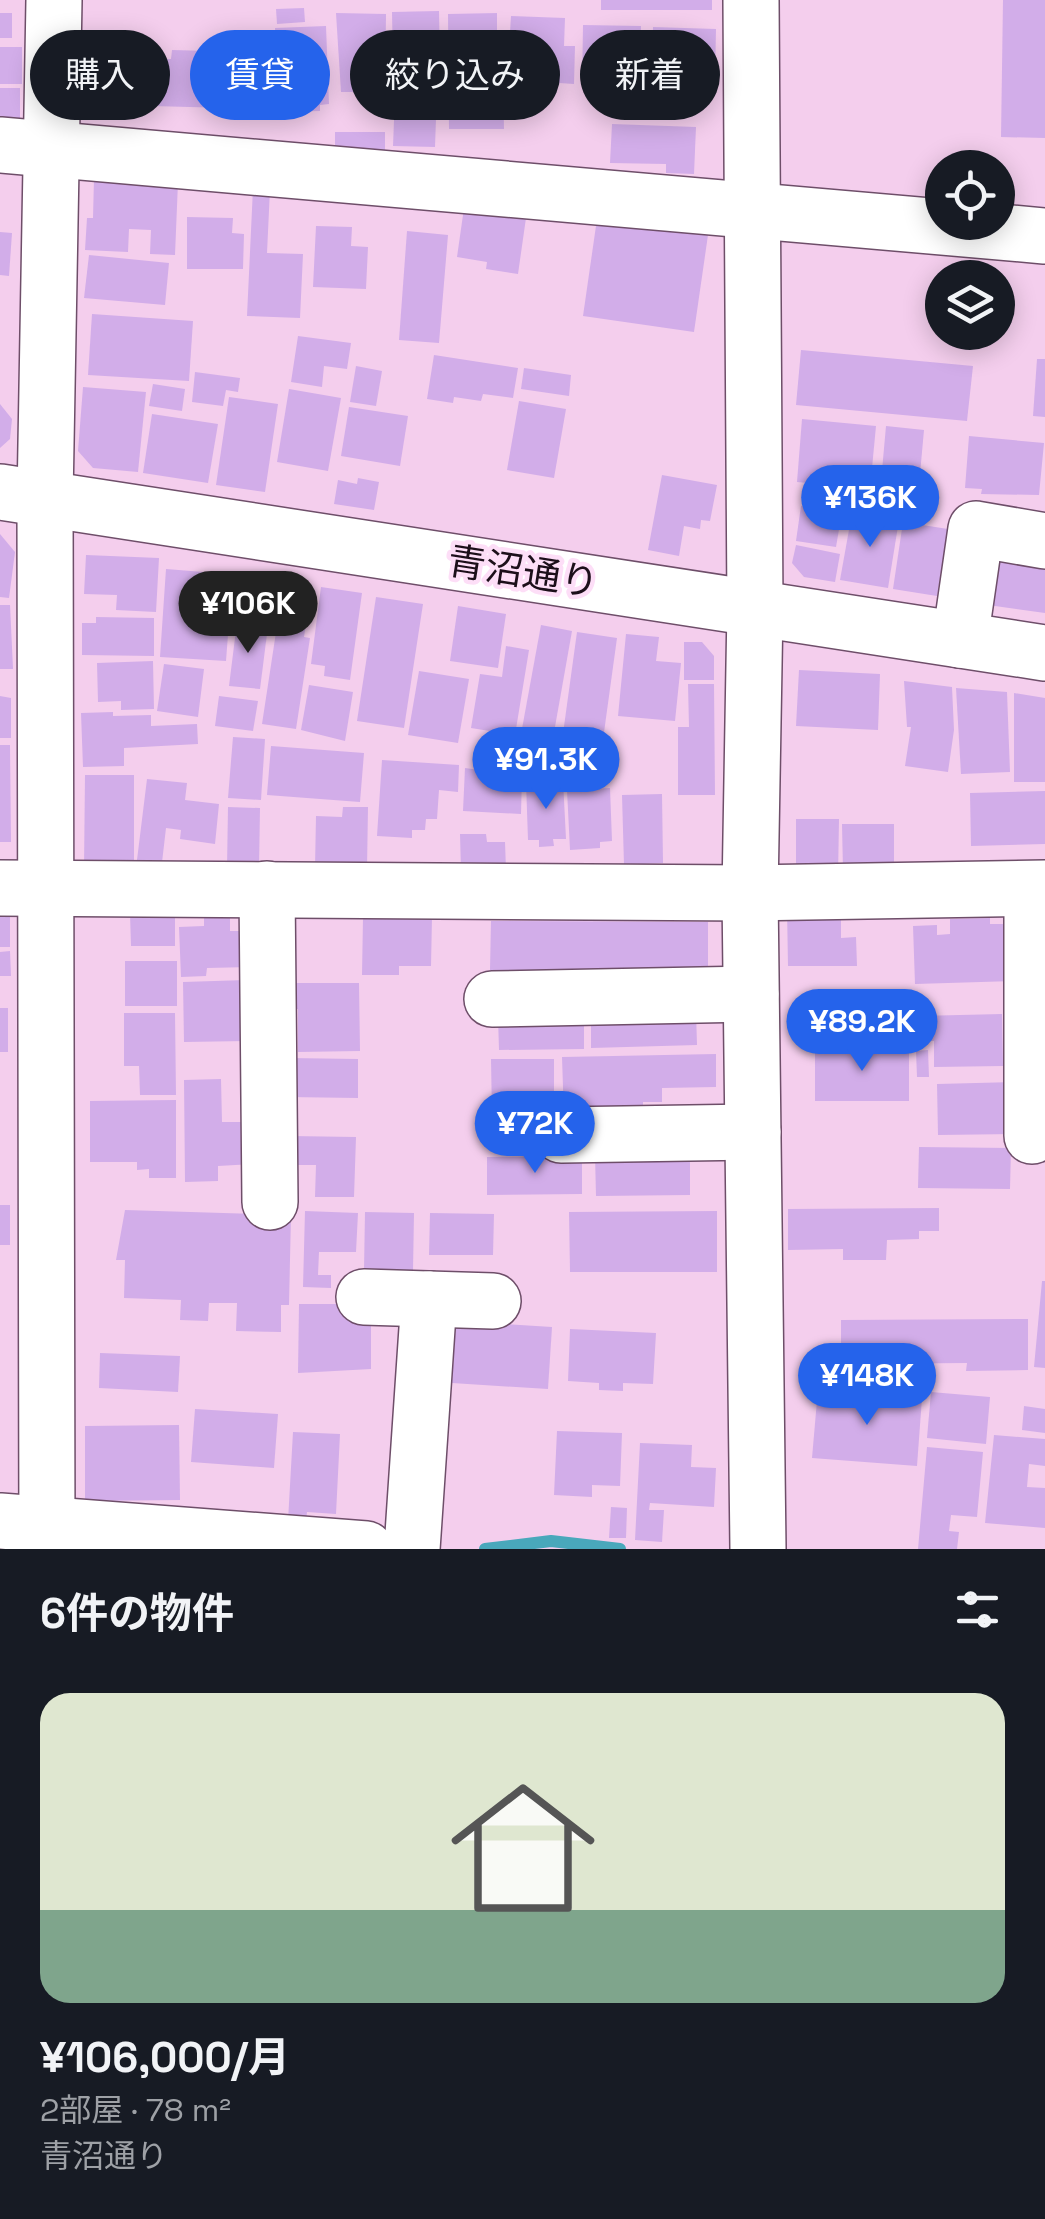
<!DOCTYPE html>
<html lang="ja">
<head>
<meta charset="utf-8">
<style>
  body { margin:0; font-family:"Space Grotesk","Noto Sans JP",sans-serif; background:#20242c; color:#f1f3f6; height:100vh; display:flex; flex-direction:column; font-size:38px; white-space:nowrap }
  * { box-sizing:border-box; margin:0 }
  p { font-size:32px; color:#9ea1a6 }
  .icon { flex:none; width:55px; height:55px; fill:none; stroke:currentColor; stroke-width:2; stroke-linecap:round; stroke-linejoin:round }
  .map { position:relative; height:1549px; overflow:hidden }
  .side { display:flex; flex-direction:column; background:#171b24; flex:1 }
  .side>* { flex:none }
  .hud { position:absolute; left:30px; top:30px; width:985px; height:90px; display:flex; gap:20px }
  .controls { position:absolute; left:925px; top:150px; display:grid; gap:20px }
  .controls a { display:grid; place-items:center; width:90px; height:90px; border-radius:50%; background:#171b24; box-shadow:0 5px 25px #0003; font-size:50px }
  .price { position:absolute; translate:-50% -85px; padding:0 22px; border-radius:35px; background:#2563eb; color:#fff; font-size:32px; line-height:65px; filter:drop-shadow(0 2px 5px #0008) }
  .price::after { content:''; position:absolute; left:50%; top:60px; width:30px; height:22px; margin-left:-15px; background:inherit; clip-path:polygon(0 0,100% 0,50% 100%) }
  .price.active { background:#222; color:#fff }
  ul { padding:0; list-style:none }
  li { display:grid; align-content:center; gap:20px; height:530px; padding:0 40px }
  li+li { border-top:2px solid #363941 }
  li span { display:grid; place-items:center; height:310px; border-radius:30px; color:#555 }
  li>.icon { margin-inline-start:auto }
  span .icon { width:180px; height:180px; fill:#fffc; stroke-width:1 }
  li b { font-size:42px }
  h2 { display:flex; justify-content:space-between; align-items:center; height:120px; padding:0 40px; font-size:42px }
  .tag { padding:0 35px; border-radius:45px; background:#171b24; box-shadow:0 5px 25px #0003; font-size:35px; line-height:90px }
  .tag.active { background:#2563eb; color:#fff }
  .map>svg:first-child { display:block }
  .lines { fill:none; stroke-linecap:round; stroke-linejoin:round }
  .stream { stroke:#49a8bb; stroke-width:12 }
  .building { fill:#d2ade9 }
  .minor-casing { stroke:#6e4e69; stroke-width:58 }
  .minor { stroke:#fff; stroke-width:55 }
  .labels { text-anchor:middle; stroke-width:9; stroke-linejoin:round; paint-order:stroke }
  .street-label { font-size:38px; fill:#1c0f1a; stroke:#fddef7 }
</style>
</head>
<body>
<div class="map">
<svg width="1045" height="1549" viewBox="0 0 1045 1549">
  <rect width="100%" height="100%" fill="#f4ceed"/>
  <g class="lines">
    <polyline class="stream" points="485,1549 551,1541 620,1549"/>
  </g>
  <g class="building">
    <rect x="601" y="0" width="111" height="10"/>
    <polygon points="1003,0 1045,0 1045,138 1001,137"/>
    <polygon points="304,8 305,22 277,24 276,9"/>
    <polygon points="439,11 440,63 393,64 392,12"/>
    <rect x="0" y="13" width="12" height="25"/>
    <polygon points="336,13 386,14 385,92 341,92"/>
    <polygon points="497,13 497,37 458,38 458,61 495,61 495,82 503,82 504,129 449,129 448,14"/>
    <polygon points="511,16 565,18 564,46 575,46 574,84 529,81 529,66 508,65"/>
    <polygon points="583,25 641,26 639,82 618,81 618,88 582,88"/>
    <polygon points="326,26 329,104 320,105 320,111 278,112 275,28"/>
    <polygon points="653,27 716,29 715,79 652,77"/>
    <rect x="0" y="47" width="22" height="37"/>
    <polygon points="172,50 209,51 209,58 266,59 265,109 114,105 114,57 171,59"/>
    <rect x="0" y="88" width="20" height="33"/>
    <polygon points="416,90 437,90 435,147 393,146 395,95 416,96"/>
    <polygon points="612,124 696,127 694,174 666,173 666,164 610,163"/>
    <rect x="335" y="132" width="50" height="27"/>
    <polygon points="94,178 178,182 175,255 150,254 151,230 129,229 128,252 85,250 87,218 93,218"/>
    <polygon points="253,188 270,189 267,253 303,254 300,318 247,316"/>
    <polygon points="464,208 526,218 518,274 486,269 487,262 457,257"/>
    <polygon points="187,217 233,218 232,233 244,234 243,269 187,269"/>
    <polygon points="597,219 708,235 694,332 583,316"/>
    <polygon points="316,226 352,227 351,246 368,247 366,289 313,287"/>
    <polygon points="407,231 448,235 439,343 399,340"/>
    <polygon points="0,232 12,233 9,276 0,275"/>
    <polygon points="89,255 169,263 165,305 84,298"/>
    <polygon points="92,314 193,321 189,381 88,375"/>
    <polygon points="298,336 351,343 347,369 324,366 322,387 291,382"/>
    <polygon points="801,350 973,366 967,421 796,405"/>
    <polygon points="434,355 518,368 513,398 483,394 481,401 454,397 453,403 427,399"/>
    <polygon points="1037,359 1045,359 1045,417 1033,416"/>
    <polygon points="356,366 382,371 376,406 350,402"/>
    <polygon points="524,368 571,375 569,396 521,389"/>
    <polygon points="195,372 240,378 238,392 226,390 223,406 192,402"/>
    <polygon points="153,384 185,389 182,411 149,406"/>
    <polygon points="83,387 146,392 138,472 93,468 78,451"/>
    <polygon points="289,389 341,398 328,471 277,462"/>
    <polygon points="229,397 278,404 265,492 216,485"/>
    <polygon points="519,401 566,409 554,478 507,470"/>
    <polygon points="0,404 12,419 10,439 0,448"/>
    <polygon points="349,407 408,416 400,466 341,456"/>
    <polygon points="152,414 218,424 208,483 143,473"/>
    <polygon points="802,419 876,426 870,489 797,482"/>
    <polygon points="886,426 924,430 918,496 880,493"/>
    <polygon points="969,436 1044,443 1039,495 981,494 982,489 965,488"/>
    <polygon points="662,475 717,485 710,521 701,520 700,529 684,526 679,556 648,550"/>
    <polygon points="358,478 379,482 374,510 334,504 338,480 357,484"/>
    <polygon points="801,506 842,512 836,547 796,541"/>
    <polygon points="852,513 899,520 888,588 840,580"/>
    <polygon points="903,522 948,529 937,596 893,589"/>
    <polygon points="0,534 15,552 9,598 0,597"/>
    <polygon points="796,545 840,554 835,582 804,577 792,563"/>
    <polygon points="86,555 159,558 156,612 116,610 117,595 84,594"/>
    <polygon points="988,555 1045,564 1045,613 981,604"/>
    <polygon points="166,569 216,573 219,608 230,608 226,661 160,657"/>
    <polygon points="321,587 362,593 350,680 324,676 325,666 311,664"/>
    <polygon points="376,597 423,604 404,728 357,721"/>
    <polygon points="0,605 10,605 13,669 0,669"/>
    <polygon points="280,606 308,611 304,637 310,638 296,729 262,724"/>
    <polygon points="458,606 506,614 498,668 450,661"/>
    <polygon points="96,617 154,618 154,656 82,655 82,623 96,623"/>
    <polygon points="237,622 268,626 260,689 229,686"/>
    <polygon points="541,625 572,631 547,772 515,767"/>
    <polygon points="577,632 617,638 598,776 558,770"/>
    <polygon points="626,634 659,637 656,661 681,663 675,721 618,716"/>
    <polygon points="684,642 702,642 714,656 714,680 684,680"/>
    <polygon points="506,646 529,650 515,735 471,728 480,674 502,677"/>
    <polygon points="153,661 154,709 121,710 121,701 98,702 97,663"/>
    <polygon points="164,664 204,669 198,717 157,711"/>
    <polygon points="799,670 880,674 878,730 796,726"/>
    <polygon points="419,671 469,679 458,743 408,735"/>
    <polygon points="904,681 952,687 954,730 948,772 905,766 911,727 907,727"/>
    <polygon points="688,684 714,684 715,795 678,795 678,727 689,727"/>
    <polygon points="309,685 353,692 345,741 301,730"/>
    <polygon points="956,688 1007,692 1010,772 961,774"/>
    <polygon points="1014,693 1045,698 1045,782 1014,782"/>
    <polygon points="0,696 11,698 11,738 0,738"/>
    <polygon points="219,696 258,701 253,731 215,726"/>
    <polygon points="113,712 113,716 151,715 151,726 197,724 198,744 124,748 124,766 83,767 81,713"/>
    <polygon points="233,737 265,739 261,800 228,798"/>
    <polygon points="0,745 10,745 11,842 0,842"/>
    <polygon points="271,746 364,753 360,802 267,795"/>
    <polygon points="382,760 459,765 458,792 439,790 437,819 426,819 425,830 412,830 412,838 377,836"/>
    <polygon points="465,768 522,776 521,814 463,811"/>
    <polygon points="85,775 134,775 134,868 84,868"/>
    <polygon points="147,779 187,783 185,800 219,804 215,844 180,839 181,830 166,828 161,871 136,868"/>
    <polygon points="563,780 566,839 553,839 554,846 539,847 539,840 528,840 526,782"/>
    <polygon points="610,788 612,841 600,842 600,848 570,850 567,790"/>
    <polygon points="1045,791 1045,844 971,846 970,793"/>
    <polygon points="662,794 663,863 624,865 622,795"/>
    <polygon points="228,807 260,808 259,868 227,868"/>
    <polygon points="343,807 368,807 367,869 315,868 316,816 342,817"/>
    <polygon points="796,819 839,819 838,877 796,876"/>
    <polygon points="842,824 894,824 894,870 843,871"/>
    <polygon points="460,834 486,834 487,842 505,842 506,870 461,871"/>
    <polygon points="787,908 841,908 841,938 856,937 857,966 788,966"/>
    <rect x="0" y="914" width="10" height="33"/>
    <polygon points="130,914 175,915 175,946 131,946"/>
    <polygon points="204,915 230,915 230,931 249,931 250,967 207,968 206,976 181,977 179,927 204,926"/>
    <polygon points="432,917 431,966 399,966 399,975 362,975 363,918"/>
    <polygon points="990,918 990,924 1006,924 1014,981 915,984 913,926 937,925 937,935 950,934 950,919"/>
    <polygon points="491,921 708,922 708,971 490,970"/>
    <polygon points="10,951 11,976 0,976 0,952"/>
    <rect x="125" y="961" width="52" height="45"/>
    <polygon points="246,980 247,1041 184,1042 183,982"/>
    <polygon points="288,983 359,983 360,1051 298,1052 298,1009 289,1009"/>
    <rect x="0" y="1008" width="8" height="44"/>
    <polygon points="124,1013 175,1013 176,1095 140,1095 139,1066 124,1066"/>
    <polygon points="696,1013 697,1045 591,1048 591,1015"/>
    <polygon points="1002,1014 1003,1066 934,1067 934,1041 918,1041 918,1016"/>
    <polygon points="584,1015 584,1049 499,1050 498,1017"/>
    <polygon points="821,1023 850,1024 849,1041 821,1041"/>
    <polygon points="909,1046 909,1101 815,1101 815,1047"/>
    <polygon points="928,1050 929,1077 917,1077 916,1051"/>
    <polygon points="716,1054 716,1087 662,1088 662,1102 643,1102 643,1115 564,1117 562,1057"/>
    <polygon points="288,1058 358,1059 358,1098 287,1097"/>
    <polygon points="491,1059 554,1059 554,1116 492,1116"/>
    <polygon points="221,1079 222,1122 252,1122 253,1164 218,1166 218,1181 185,1182 184,1080"/>
    <polygon points="1015,1082 1016,1134 938,1135 937,1084"/>
    <polygon points="176,1100 176,1178 149,1178 149,1169 137,1170 137,1162 90,1162 90,1101"/>
    <polygon points="290,1136 356,1137 354,1197 315,1197 316,1165 290,1165"/>
    <polygon points="919,1147 1011,1148 1010,1189 918,1188"/>
    <polygon points="690,1154 690,1195 596,1196 595,1155"/>
    <polygon points="582,1156 582,1194 487,1195 487,1157"/>
    <rect x="0" y="1205" width="10" height="40"/>
    <polygon points="939,1208 939,1231 919,1231 919,1239 887,1240 886,1260 843,1260 843,1249 788,1250 788,1209"/>
    <polygon points="125,1210 291,1215 289,1305 281,1305 281,1332 236,1331 237,1303 209,1303 208,1321 180,1320 181,1300 124,1298 125,1260 116,1260"/>
    <polygon points="305,1211 358,1213 356,1252 319,1252 318,1275 331,1275 331,1288 303,1287"/>
    <polygon points="717,1211 717,1272 570,1272 569,1212"/>
    <polygon points="365,1212 414,1213 413,1271 364,1270"/>
    <polygon points="430,1213 494,1214 493,1255 429,1255"/>
    <polygon points="1042,1281 1045,1281 1045,1368 1034,1367"/>
    <polygon points="299,1304 351,1304 371,1318 371,1369 298,1373"/>
    <polygon points="1028,1319 1028,1370 966,1371 967,1363 853,1364 853,1357 841,1357 841,1320"/>
    <polygon points="456,1321 552,1327 548,1389 452,1383"/>
    <polygon points="570,1329 656,1333 653,1384 623,1383 623,1391 599,1390 599,1383 568,1381"/>
    <polygon points="100,1353 180,1356 178,1392 99,1388"/>
    <polygon points="818,1389 922,1398 917,1466 812,1458"/>
    <polygon points="931,1392 990,1397 986,1444 927,1438"/>
    <polygon points="1024,1406 1045,1409 1045,1433 1022,1430"/>
    <polygon points="195,1409 278,1414 274,1468 191,1462"/>
    <polygon points="179,1425 180,1500 85,1501 85,1426"/>
    <polygon points="557,1431 622,1433 620,1486 592,1485 592,1497 554,1495"/>
    <polygon points="293,1432 340,1434 336,1514 307,1512 306,1522 288,1521"/>
    <polygon points="994,1435 1045,1439 1045,1466 1029,1464 1027,1487 1045,1488 1045,1528 985,1523"/>
    <polygon points="640,1443 692,1445 691,1467 716,1468 714,1507 650,1503 649,1510 664,1510 662,1542 635,1540"/>
    <polygon points="927,1447 983,1452 977,1517 951,1515 949,1531 959,1532 957,1549 918,1549"/>
    <polygon points="611,1507 627,1508 626,1538 609,1538"/>
  </g>
  <g class="lines">
    <g class="minor-casing">
      <g id="minor">
        <polyline points="751,0 755,608 750,893 758,1549"/>
        <polyline points="0,145 1045,236"/>
        <polyline points="0,492 1045,653"/>
        <polyline points="960,640 976,529 1045,541"/>
        <polyline points="0,888 750,893 1045,888"/>
        <polyline points="267,889 270,1202"/>
        <polyline points="492,999 751,994"/>
        <polyline points="561,1135 753,1132"/>
        <polyline points="1032,1136 1032,892"/>
        <polyline points="364,1297 493,1301"/>
        <polyline points="0,1521 366,1549"/>
        <polyline points="47,1549 45,499 54,0"/>
        <polyline points="412,1549 429,1299"/>
      </g>
    </g>
    <use href="#minor" class="minor"/>
  </g>
  <g class="labels">
    <g class="street-label">
      <text transform="translate(523 572) rotate(9)" y="13">青沼通り</text>
    </g>
  </g>
</svg>
<div class="controls">
<a><svg class="icon" aria-label="locate" viewBox="0 0 24 24"><circle cx="12" cy="12" r="6"/><path d="M12 2v4M12 18v4M2 12h4M18 12h4"/></svg></a>
<a><svg class="icon" aria-label="layers" viewBox="0 0 24 24"><path d="M12 4l9 5-9 5-9-5zM3 14l9 5 9-5"/></svg></a>
</div>
<b class="price" style="left:870px;top:550px">¥136K</b>
<b class="price active" style="left:248px;top:656px">¥106K</b>
<b class="price" style="left:546px;top:812px">¥91.3K</b>
<b class="price" style="left:862px;top:1074px">¥89.2K</b>
<b class="price" style="left:535px;top:1176px">¥72K</b>
<b class="price" style="left:867px;top:1428px">¥148K</b>
<div class="hud">
<a class="tag">購入</a>
<a class="tag active">賃貸</a>
<a class="tag">絞り込み</a>
<a class="tag">新着</a>
</div>
</div>
<section class="side">
<h2>6件の物件<svg class="icon" aria-label="filters" viewBox="0 0 24 24"><path d="M4 7h16M4 17h16"/><circle cx="9" cy="7" r="2"/><circle cx="15" cy="17" r="2"/></svg></h2>
<ul>
<li><span style="background:linear-gradient(#dfe7d0 70%,#7fa58c 0)"><svg class="icon" aria-label="home" viewBox="0 0 24 24"><path d="M3 11l9-7 9 7M6 9v11h12V9"/></svg></span><div><b>¥106,000/月</b><p>2部屋 · 78 m²</p><p>青沼通り</p></div></li>
</ul>
</section>
</body>
</html>
